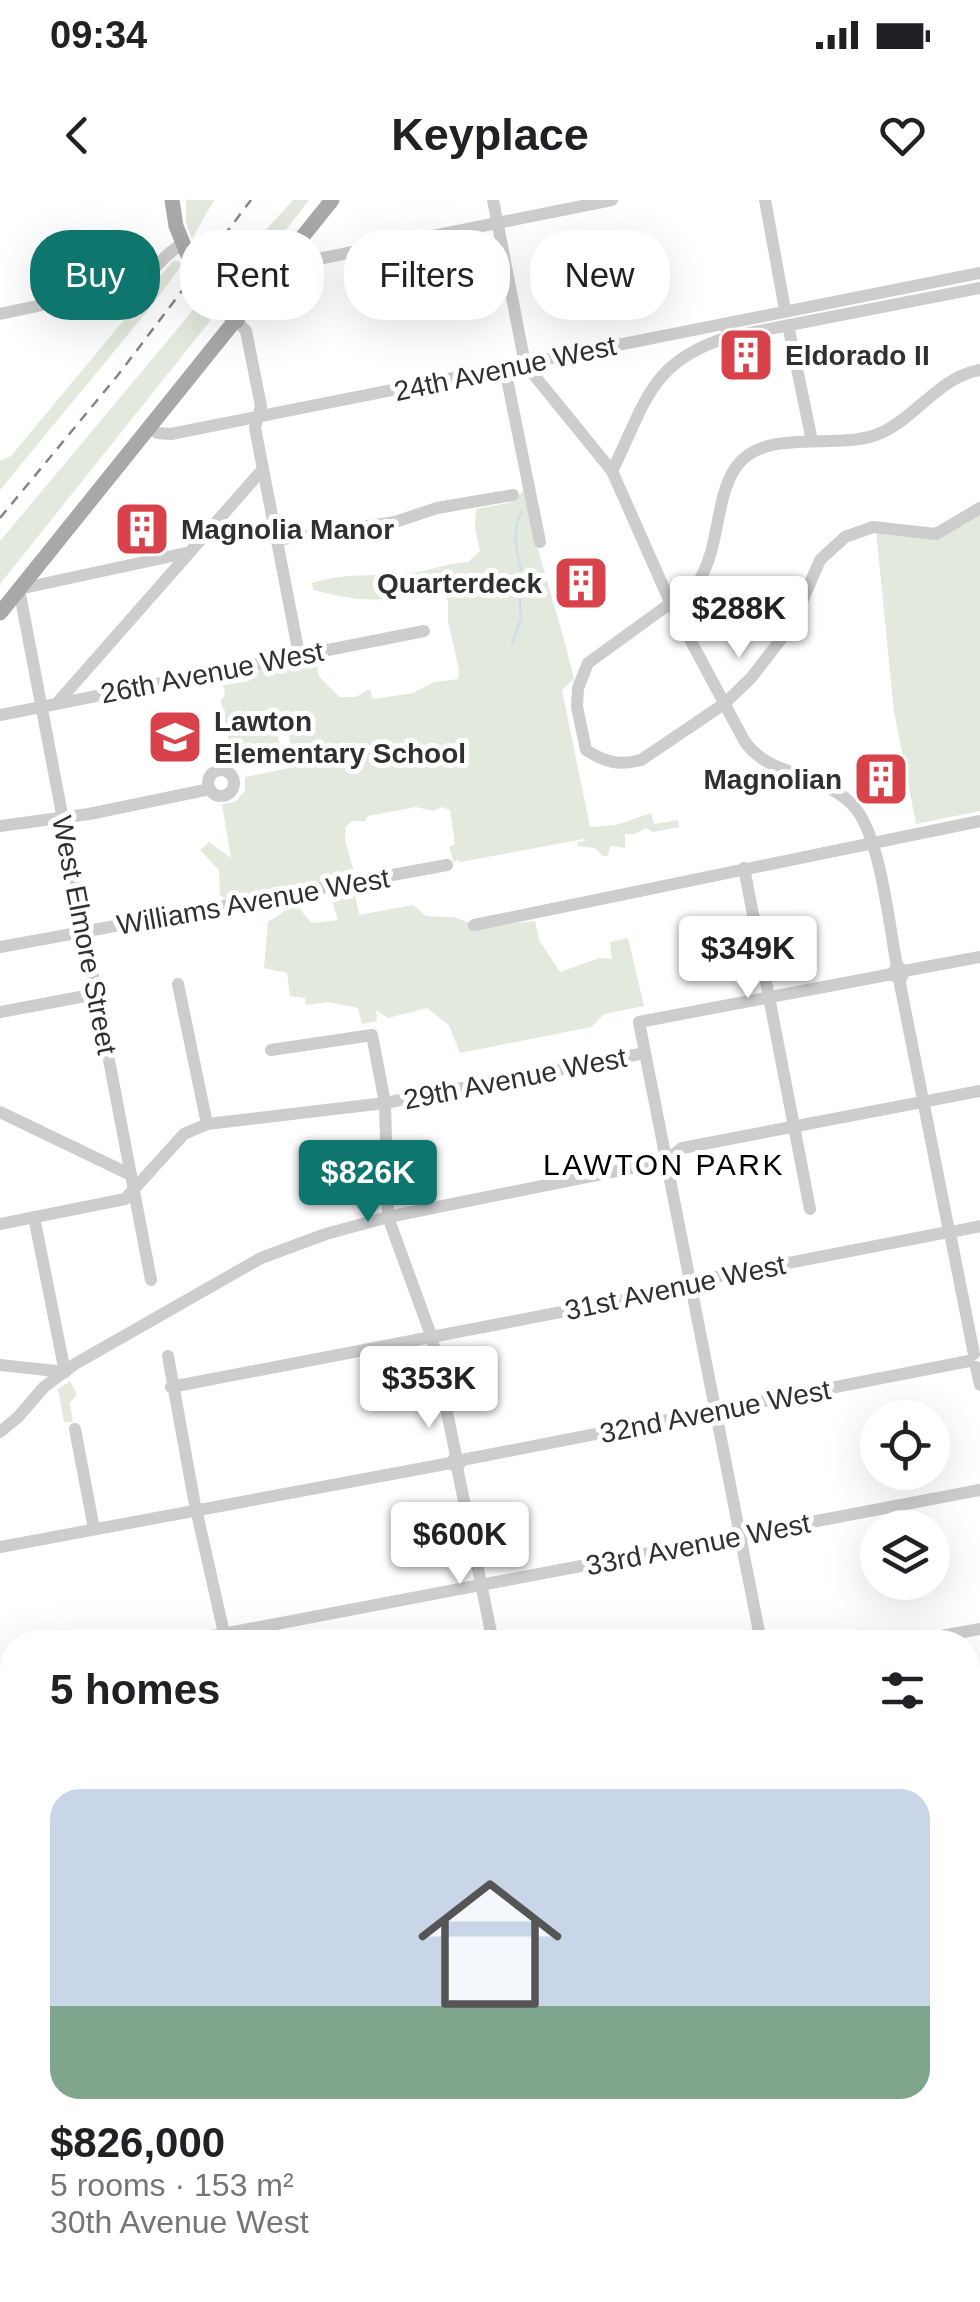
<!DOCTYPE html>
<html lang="en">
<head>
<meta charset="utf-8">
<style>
  body { margin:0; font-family:Helvetica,sans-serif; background:#f2f2f2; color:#202124; height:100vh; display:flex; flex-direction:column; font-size:38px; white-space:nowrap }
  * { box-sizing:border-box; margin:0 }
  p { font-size:32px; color:#757577 }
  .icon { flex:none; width:55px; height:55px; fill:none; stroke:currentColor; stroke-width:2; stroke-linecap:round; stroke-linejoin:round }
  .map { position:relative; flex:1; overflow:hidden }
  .side { position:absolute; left:0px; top:1430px; width:980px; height:672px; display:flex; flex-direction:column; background:#fff; border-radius:40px 40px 0 0; box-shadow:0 10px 40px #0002 }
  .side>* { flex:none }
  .guide { position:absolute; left:30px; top:30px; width:920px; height:90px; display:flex; gap:20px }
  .buttons { position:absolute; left:860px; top:1200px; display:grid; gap:20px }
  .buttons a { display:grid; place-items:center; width:90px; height:90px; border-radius:50%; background:#fff; box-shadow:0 10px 40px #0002; font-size:50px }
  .price { position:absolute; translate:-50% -85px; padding:0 22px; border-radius:10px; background:#fff; color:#222; font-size:32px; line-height:65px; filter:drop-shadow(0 2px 5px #0008) }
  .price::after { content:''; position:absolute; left:50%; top:60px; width:30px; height:22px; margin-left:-15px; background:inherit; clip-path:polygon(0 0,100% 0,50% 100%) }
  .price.on { background:#0f766e; color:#fff }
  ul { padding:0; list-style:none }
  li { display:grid; align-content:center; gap:20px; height:530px; padding:0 50px }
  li+li { border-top:2px solid #e0e0e0 }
  li span { display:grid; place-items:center; height:310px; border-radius:30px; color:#555 }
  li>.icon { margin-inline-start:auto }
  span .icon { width:180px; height:180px; fill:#fffc; stroke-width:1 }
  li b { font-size:42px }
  h2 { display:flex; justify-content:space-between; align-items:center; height:120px; padding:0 50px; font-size:42px }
  .tag { padding:0 35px; border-radius:40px; background:#fff; box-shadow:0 10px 40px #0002; font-size:35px; line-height:90px }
  .tag.on { background:#0f766e; color:#fff }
  .status { display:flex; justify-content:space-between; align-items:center; height:70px; padding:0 50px; background:#fff; direction:ltr }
  .status svg { height:28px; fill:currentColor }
  header { display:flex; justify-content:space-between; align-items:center; height:130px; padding:0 50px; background:#fff; font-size:45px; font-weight:800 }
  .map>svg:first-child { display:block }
  .green { fill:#e3e9dd }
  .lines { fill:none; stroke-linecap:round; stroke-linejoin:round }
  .stream { stroke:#cedfea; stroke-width:2.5 }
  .minor { stroke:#cdcdcd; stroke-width:12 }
  .major { stroke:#a8a8a8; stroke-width:15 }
  .rail { stroke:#858585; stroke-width:2.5; stroke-dasharray:10 8; stroke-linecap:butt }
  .major-bridge { stroke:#a8a8a8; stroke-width:15 }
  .labels { text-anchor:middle; stroke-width:10; stroke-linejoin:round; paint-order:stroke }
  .poi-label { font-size:28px; font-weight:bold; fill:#303030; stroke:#fff; text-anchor:start }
  .street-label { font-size:28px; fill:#303030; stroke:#fff }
  .neighbourhood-label { font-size:30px; letter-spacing:2.5px; fill:#000; stroke:#fff }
</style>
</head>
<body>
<div class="status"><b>09:34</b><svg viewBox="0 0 49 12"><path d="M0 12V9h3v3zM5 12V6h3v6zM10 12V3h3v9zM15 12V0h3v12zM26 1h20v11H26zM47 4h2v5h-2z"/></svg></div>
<header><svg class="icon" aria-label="back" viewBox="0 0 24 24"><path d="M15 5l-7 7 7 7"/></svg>Keyplace<svg class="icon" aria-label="heart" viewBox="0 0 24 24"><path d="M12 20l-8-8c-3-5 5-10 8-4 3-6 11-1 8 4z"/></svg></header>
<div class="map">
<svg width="980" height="2102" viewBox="0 0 980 2102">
  <rect width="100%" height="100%" fill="#fff"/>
  <g class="green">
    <polygon points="186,0 214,0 192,39 186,23"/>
    <polygon points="293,0 309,0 240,89 227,96 218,83"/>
    <polygon points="173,61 179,61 181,66 153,104 0,290 0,261 11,256"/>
    <polygon points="200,102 210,121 0,384 0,341"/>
    <path d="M524 290C537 355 559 415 574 479L562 490 590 627 616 625 651 613 654 624 678 620 679 627 653 632 646 628 635 634H625V648L610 646 608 656H603L595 648 578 646 577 642 585 641 584 639 460 662 458 659 454 663 449 647 455 644 450 610 442 607 433 611 416 607 368 616 365 621H353L346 626 345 640 354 672 351 673 359 715 413 705 426 716 453 717 482 727 535 721 539 740 560 772 599 758 612 759 610 742 628 738 644 806 604 814 591 827 460 853 449 825 427 808 388 818 376 810 377 821 362 824 358 808 328 802 306 805 305 798 290 796 287 773 264 768 268 722 295 704 312 723 338 720 326 681 229 701 220 695 219 670 200 650 209 642 231 658 222 604 235 602 245 591V577L294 567 286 520 274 517 281 551 258 563 239 566 233 563 221 501 225 494 223 485 249 481 263 466 290 467 316 463 319 476 339 497H356L370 489 373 499 413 493 434 482 458 479 459 469 448 422V401L439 388C418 386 418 392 400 396 369 404 343 397 313 390L312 383C351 371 385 378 422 371 438 368 451 363 468 362L480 351 475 328 476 309 512 302Z"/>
    <polygon points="980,308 980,611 916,624 894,512 876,330 926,332"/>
    <polygon points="70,1181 77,1194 70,1203 73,1222 64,1222 58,1189"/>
    <polygon points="12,1668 12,1730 0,1733 0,1670"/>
    <polygon points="12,1894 12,2090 870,2090 873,2102 0,2102 0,1896"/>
  </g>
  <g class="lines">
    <g class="stream">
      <path d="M521 370C516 350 512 331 521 312"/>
      <polyline points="512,444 521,419 519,383"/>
      <polyline points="0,1699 12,1694"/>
      <polyline points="0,1838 12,1842"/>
    </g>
    <g class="minor">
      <path d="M493 0 525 164 612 271 671 404 745 542C764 568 791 570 818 582 832 589 847 597 856 609 881 641 889 725 897 766L904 771 901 779 892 775 897 766"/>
      <polyline points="765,0 785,110"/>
      <polyline points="293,49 309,59 318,59 612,0"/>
      <path d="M0 114 132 86C153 76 162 54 183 44"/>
      <polyline points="237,121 246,131 261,206 255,228 299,454"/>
      <polyline points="788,125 812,241"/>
      <polyline points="728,137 980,88"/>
      <polyline points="505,169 540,342"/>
      <path d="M980 170C940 177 918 215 883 232 841 253 765 225 736 267 714 299 721 348 697 384L588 463 578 488 577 507 586 550C605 562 618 566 641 560L724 504 751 478 792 425 820 360 845 337 873 327 936 334 980 308"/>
      <polyline points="150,227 157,233 171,234 980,73"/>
      <path d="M612 271C646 203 649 162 728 137L727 130"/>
      <polyline points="276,340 395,322 437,308 513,295"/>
      <polyline points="58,502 263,269"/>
      <polyline points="0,515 424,431"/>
      <circle cx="221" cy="583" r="13"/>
      <polyline points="0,626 89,614 210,589"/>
      <polyline points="744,668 810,1009"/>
      <polyline points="474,725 980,621"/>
      <polyline points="0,747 447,665"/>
      <polyline points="904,771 980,757"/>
      <polyline points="899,779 948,1026"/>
      <polyline points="178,784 207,924"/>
      <polyline points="0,812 96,794"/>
      <polyline points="271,850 372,835 385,903 388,1017 432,1138 456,1256 462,1261 457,1267 451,1263 456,1256"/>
      <polyline points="0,912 129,974"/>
      <polyline points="34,1017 65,1172"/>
      <polyline points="0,1024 125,999 184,934 207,924 385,903 645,853"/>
      <polyline points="956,1031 980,1026"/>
      <polyline points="951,1038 974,1154"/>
      <polyline points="151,1080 19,389 186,353"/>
      <polyline points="168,1156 194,1300 226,1442"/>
      <polyline points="0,1165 65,1172"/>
      <polyline points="976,1167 980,1185"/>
      <polyline points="171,1187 681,1089 700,1080 943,1033"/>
      <polyline points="75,1229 94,1329"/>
      <polyline points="0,1232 18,1217 44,1187 75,1164 261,1058 326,1034 388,1017 666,961 682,948 980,891"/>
      <polyline points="462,1260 969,1161"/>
      <polyline points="457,1267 493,1442"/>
      <polyline points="0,1347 451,1263"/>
      <polyline points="181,1442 980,1290"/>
      <polyline points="761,1442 639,822 892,774"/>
      <polyline points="908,1442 980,1429"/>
      <polyline points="0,1479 12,1476"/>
      <polyline points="968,1568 980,1566"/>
      <polyline points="968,1699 980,1697"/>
      <polyline points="0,1786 12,1782"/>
      <polyline points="968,1809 980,1806"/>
      <polyline points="0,1884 12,1882"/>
      <polyline points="968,1914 980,1912"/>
      <polyline points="0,1920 12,1918"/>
      <polyline points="0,2014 12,2012"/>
      <polyline points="968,2023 980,2020"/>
      <polyline points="0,2081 12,2079"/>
      <polyline points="58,2090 60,2102"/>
      <polyline points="882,2090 885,2102"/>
      <polyline points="171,2102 180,2090"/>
    </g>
    <g class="major">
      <polyline points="172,0 176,26 187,53"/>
      <polyline points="200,75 219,106 237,121"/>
      <polyline points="0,413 332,0"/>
      <polyline points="0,1608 12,1613"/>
    </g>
    <polyline class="rail" points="0,318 118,175 251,0"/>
    <polyline class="major-bridge" points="187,53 200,75"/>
  </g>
  <defs>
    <g id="building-square" transform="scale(2.875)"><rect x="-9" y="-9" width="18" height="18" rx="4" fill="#d8424b" stroke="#fff"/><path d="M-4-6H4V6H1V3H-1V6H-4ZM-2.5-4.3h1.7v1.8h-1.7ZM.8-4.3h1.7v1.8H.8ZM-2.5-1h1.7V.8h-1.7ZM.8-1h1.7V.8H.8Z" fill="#fff"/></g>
    <g id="school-square" transform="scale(2.875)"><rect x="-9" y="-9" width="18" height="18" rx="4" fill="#d8424b" stroke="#fff"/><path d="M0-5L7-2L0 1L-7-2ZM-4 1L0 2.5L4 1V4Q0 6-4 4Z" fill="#fff"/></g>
  </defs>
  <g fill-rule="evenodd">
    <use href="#building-square" x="746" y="155"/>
    <use href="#building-square" x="142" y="329"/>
    <use href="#building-square" x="581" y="383"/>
    <use href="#school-square" x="175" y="537"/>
    <use href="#building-square" x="881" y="579"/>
  </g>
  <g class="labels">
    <g class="poi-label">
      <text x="785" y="165">Eldorado II</text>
      <text x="181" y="339">Magnolia Manor</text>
      <text x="542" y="393" text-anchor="end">Quarterdeck</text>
      <text x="214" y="531">Lawton<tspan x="214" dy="32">Elementary School</tspan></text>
      <text x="842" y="589" text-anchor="end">Magnolian</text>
    </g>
    <g class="street-label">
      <text transform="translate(505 168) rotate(-12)" y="10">24th Avenue West</text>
      <text transform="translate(212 472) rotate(-11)" y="10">26th Avenue West</text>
      <text transform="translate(253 701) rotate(-10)" y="10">Williams Avenue West</text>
      <text transform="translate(85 735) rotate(79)" y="10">West Elmore Street</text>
      <text transform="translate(515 878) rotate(-11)" y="10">29th Avenue West</text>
      <text transform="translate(675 1087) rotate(-12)" y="10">31st Avenue West</text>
      <text transform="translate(715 1211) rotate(-11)" y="10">32nd Avenue West</text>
      <text transform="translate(698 1344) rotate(-11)" y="10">33rd Avenue West</text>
    </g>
    <g class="neighbourhood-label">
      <text x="664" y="975">LAWTON PARK</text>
    </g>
  </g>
</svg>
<div class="buttons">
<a><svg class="icon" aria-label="locate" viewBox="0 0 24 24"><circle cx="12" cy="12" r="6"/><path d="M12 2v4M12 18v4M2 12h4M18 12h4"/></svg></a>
<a><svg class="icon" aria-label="layers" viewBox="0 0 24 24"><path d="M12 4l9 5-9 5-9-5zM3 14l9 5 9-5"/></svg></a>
</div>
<b class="price" style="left:739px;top:461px">$288K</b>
<b class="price" style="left:748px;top:801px">$349K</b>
<b class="price on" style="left:368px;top:1025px">$826K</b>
<b class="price" style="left:429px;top:1231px">$353K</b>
<b class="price" style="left:460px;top:1387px">$600K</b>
<div class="guide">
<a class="tag on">Buy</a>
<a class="tag">Rent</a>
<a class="tag">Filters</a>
<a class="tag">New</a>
</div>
<section class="side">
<h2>5 homes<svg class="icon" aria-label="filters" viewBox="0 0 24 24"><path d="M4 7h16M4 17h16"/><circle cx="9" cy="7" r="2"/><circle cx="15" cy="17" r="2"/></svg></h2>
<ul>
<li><span style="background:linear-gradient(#c9d6e8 70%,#7fa58c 0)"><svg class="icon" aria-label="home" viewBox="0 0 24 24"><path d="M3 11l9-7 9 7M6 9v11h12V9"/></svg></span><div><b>$826,000</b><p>5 rooms · 153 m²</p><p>30th Avenue West</p></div></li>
</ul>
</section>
</div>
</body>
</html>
